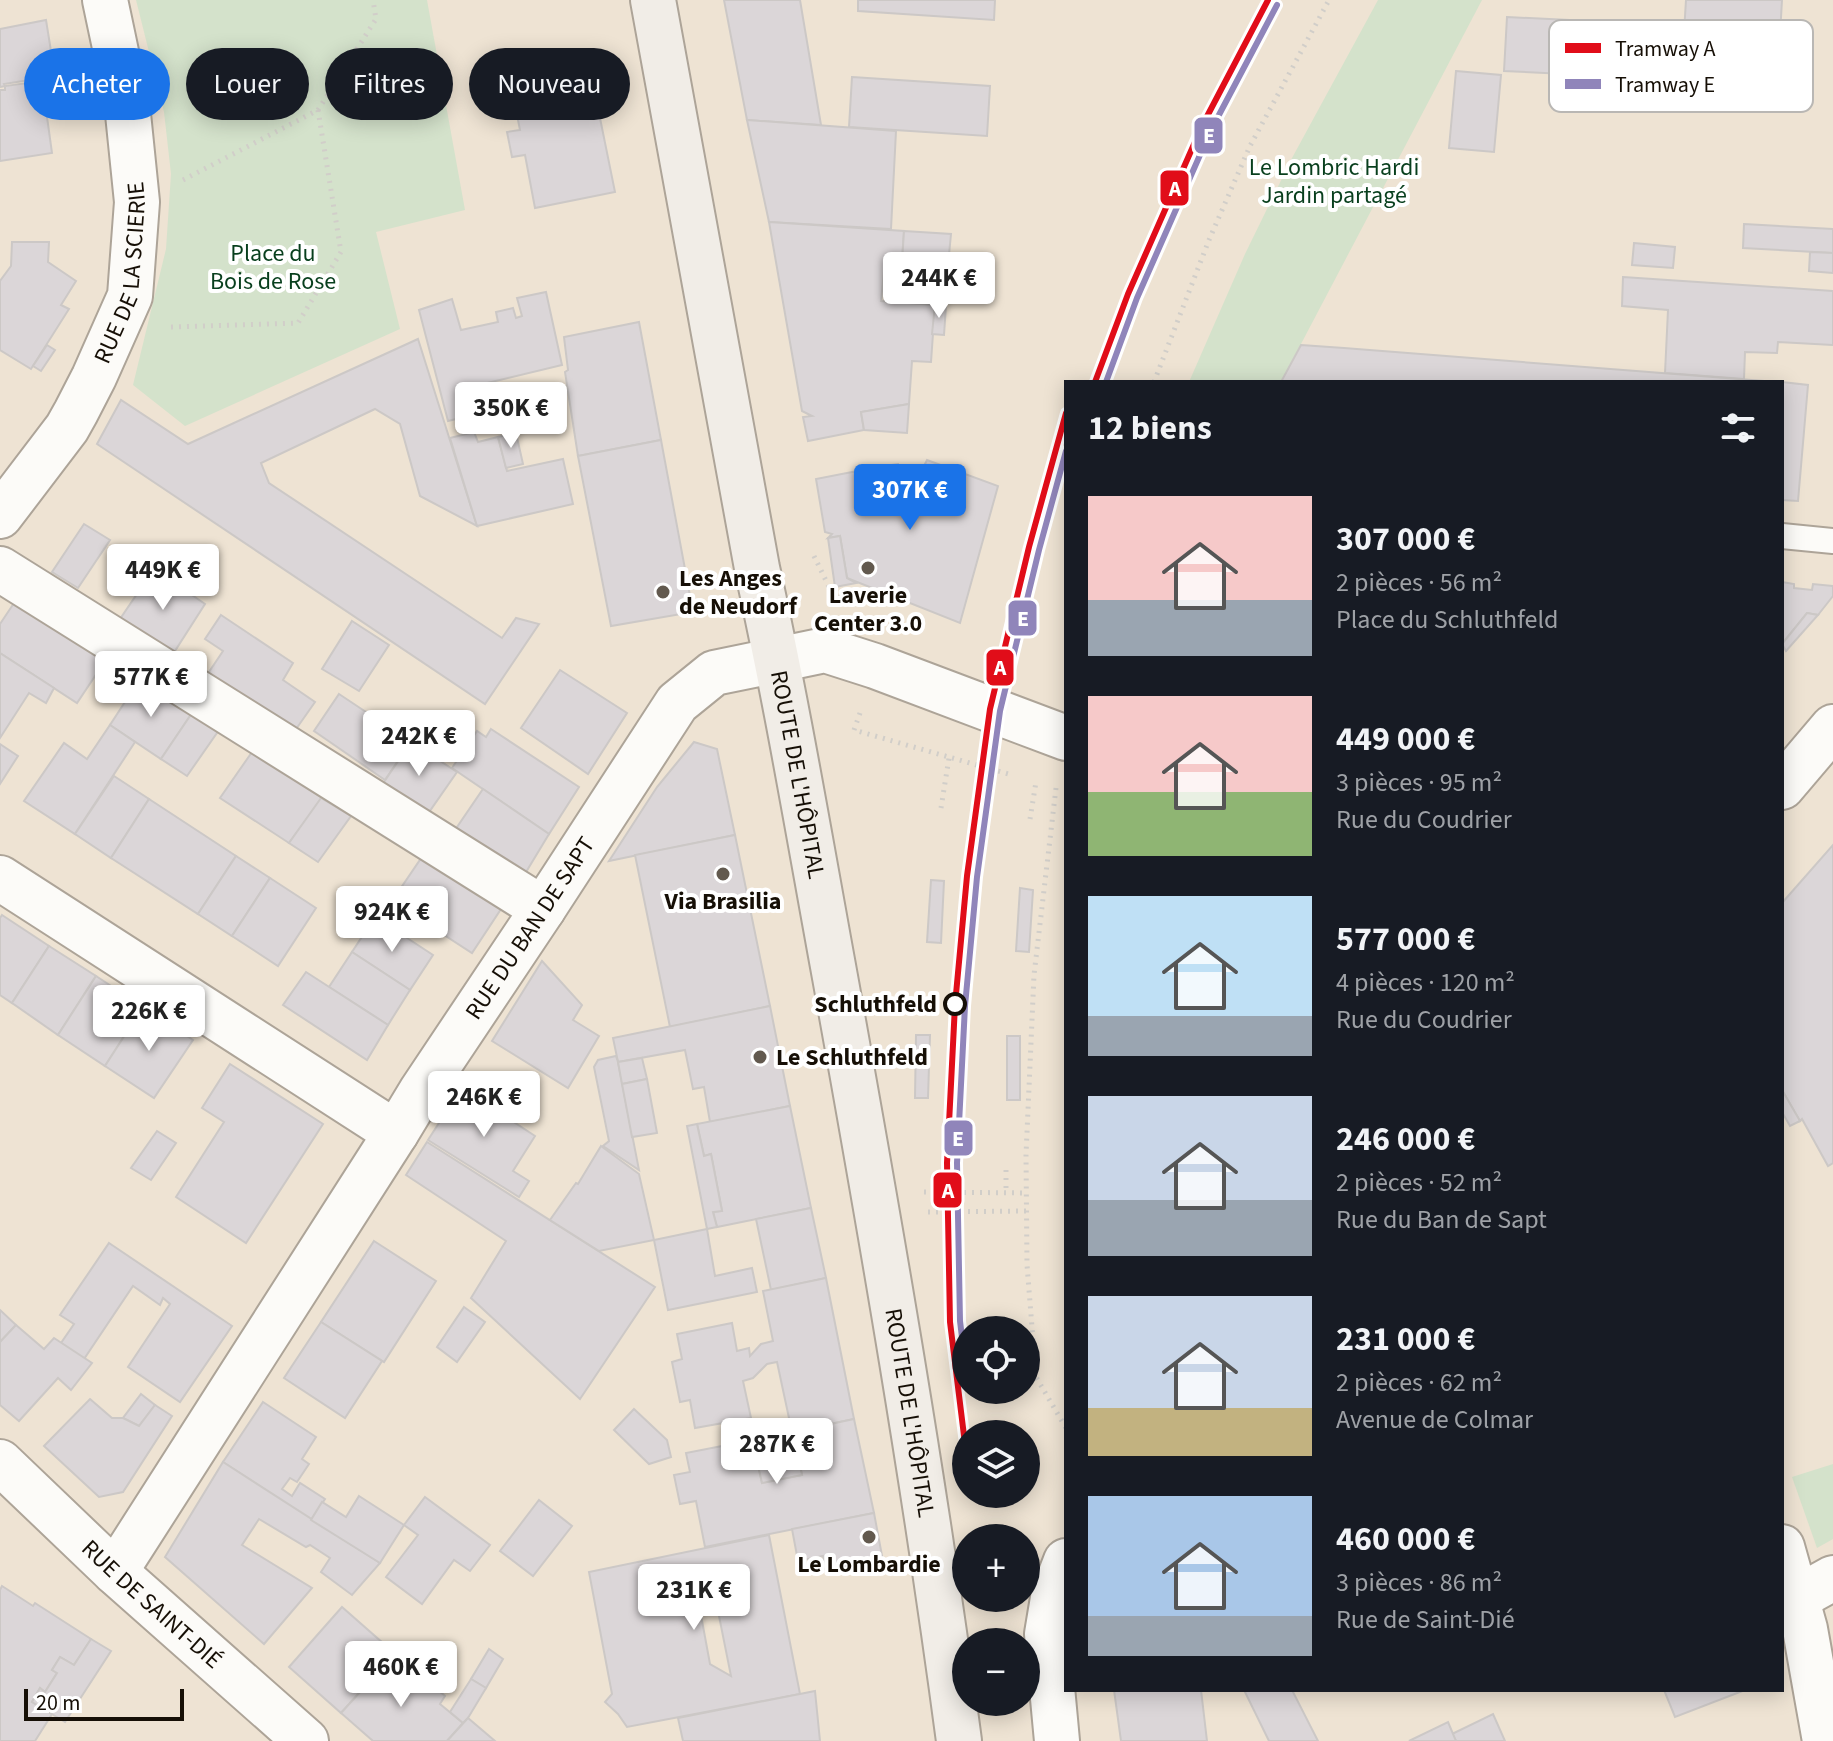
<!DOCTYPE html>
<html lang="fr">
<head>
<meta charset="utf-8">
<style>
  body { margin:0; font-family:"Source Sans 3",sans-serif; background:#20242c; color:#f1f3f6; height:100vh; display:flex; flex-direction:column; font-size:30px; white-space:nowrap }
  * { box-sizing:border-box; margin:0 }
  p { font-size:26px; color:#9ea1a6 }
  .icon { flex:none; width:44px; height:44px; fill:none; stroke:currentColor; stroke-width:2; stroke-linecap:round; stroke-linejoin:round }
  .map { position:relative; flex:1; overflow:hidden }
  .sheet { position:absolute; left:1064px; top:380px; width:720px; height:1312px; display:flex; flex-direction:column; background:#171b24; border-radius:0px; box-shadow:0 4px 20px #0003 }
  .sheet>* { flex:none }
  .banner { position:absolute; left:24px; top:48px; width:760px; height:72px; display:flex; gap:16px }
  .fabs { position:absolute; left:952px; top:1316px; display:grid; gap:16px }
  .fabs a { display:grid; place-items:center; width:88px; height:88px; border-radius:50%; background:#171b24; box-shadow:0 4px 20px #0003; font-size:40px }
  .scale { position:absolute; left:24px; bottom:20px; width:160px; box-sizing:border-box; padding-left:8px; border:4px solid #160f06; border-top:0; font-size:22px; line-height:28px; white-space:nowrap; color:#160f06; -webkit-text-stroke:6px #fff; paint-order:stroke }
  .price { position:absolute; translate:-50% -68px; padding:0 18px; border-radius:8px; background:#fff; color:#222; font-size:26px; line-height:52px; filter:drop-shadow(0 2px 4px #0008) }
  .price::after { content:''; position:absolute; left:50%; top:48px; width:24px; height:18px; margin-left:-12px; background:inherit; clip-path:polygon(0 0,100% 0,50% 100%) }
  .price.active { background:#1a73e8; color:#fff }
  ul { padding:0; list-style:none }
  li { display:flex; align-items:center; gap:24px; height:200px; padding:0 24px }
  li span { display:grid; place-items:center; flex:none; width:224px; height:160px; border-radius:0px; color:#555 }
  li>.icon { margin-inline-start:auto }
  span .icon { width:96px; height:96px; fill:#fffc; stroke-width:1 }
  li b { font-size:34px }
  h2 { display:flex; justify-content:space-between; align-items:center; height:96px; padding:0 24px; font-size:34px }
  .pill { padding:0 28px; border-radius:36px; background:#171b24; box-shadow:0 4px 20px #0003; font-size:28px; line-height:72px }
  .pill.active { background:#1a73e8; color:#fff }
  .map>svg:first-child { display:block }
  .green { fill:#d4e2cb }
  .building { fill:#dbd6d8; stroke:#ccc8c6; stroke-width:2; fill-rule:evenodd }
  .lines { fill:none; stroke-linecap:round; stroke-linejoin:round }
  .service-casing { stroke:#ada498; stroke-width:28 }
  .minor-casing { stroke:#ada498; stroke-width:48 }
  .tertiary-casing { stroke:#ada498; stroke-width:48 }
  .secondary-casing { stroke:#ada498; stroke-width:48 }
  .path { stroke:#d1cec9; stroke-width:5; stroke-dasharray:2 6; stroke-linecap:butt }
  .service { stroke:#fcfbf8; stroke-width:24 }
  .minor { stroke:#fcfbf8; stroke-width:44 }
  .tertiary { stroke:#fcfbf8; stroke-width:44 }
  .secondary { stroke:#f1ede7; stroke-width:44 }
  .tram-1-casing { stroke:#fff; stroke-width:12 }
  .tram-2-casing { stroke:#fff; stroke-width:12 }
  .tram-1 { stroke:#e10d19; stroke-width:6 }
  .tram-2 { stroke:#9085ba; stroke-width:6 }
  .poi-dot { fill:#62594e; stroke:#fff; stroke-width:3 }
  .stop-dot { fill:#fff; stroke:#160f06; stroke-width:4 }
  .labels { text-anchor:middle; stroke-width:8; stroke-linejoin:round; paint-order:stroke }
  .park-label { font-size:24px; fill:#083f1d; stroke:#fff }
  .street-label { font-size:24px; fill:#160f06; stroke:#fff }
  .poi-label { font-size:24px; font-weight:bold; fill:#160f06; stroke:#fff }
  .stop-label { font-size:24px; font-weight:bold; fill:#160f06; stroke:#fff; text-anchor:end }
  .key { fill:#fff; stroke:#b9b7b4; stroke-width:2 }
  .key-label { font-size:22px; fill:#160f06 }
  .line-badge { stroke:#fff; stroke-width:3 }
  .badge-label { font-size:22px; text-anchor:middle; font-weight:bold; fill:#fff }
</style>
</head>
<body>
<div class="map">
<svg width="1833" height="1741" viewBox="0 0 1833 1741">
  <rect width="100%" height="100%" fill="#eee3d3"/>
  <g class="green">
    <polygon points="136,0 427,0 465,210 376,232 400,329 185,426 133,385 166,249 171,174 164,112"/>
    <polygon points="1378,0 1482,0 1281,382 1189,382 1245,254 1292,158"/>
    <polygon points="1833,1464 1833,1539 1817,1548 1792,1477"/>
  </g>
  <g class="building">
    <polygon points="724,0 800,0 821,125 747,120"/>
    <polygon points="858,0 995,0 994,20 858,11"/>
    <polygon points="1686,0 1782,0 1777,86 1681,81"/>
    <polygon points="1507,17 1630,23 1627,77 1504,71"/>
    <polygon points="46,20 55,76 4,84 5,86 0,87 0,29"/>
    <polygon points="588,59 615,192 535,208 525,155 512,157 507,132 520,130 509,75"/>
    <polygon points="1456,71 1501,75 1494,152 1449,148"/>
    <polygon points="852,77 990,86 987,136 849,127"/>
    <polygon points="42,81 52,153 0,161 0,90 5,90 5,86"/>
    <polygon points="747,120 896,131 891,229 769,222"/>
    <polygon points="769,222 904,231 902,262 885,261 881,301 935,305 931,362 912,361 909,404 861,412 864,430 808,441 803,417 812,416 802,411"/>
    <polygon points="1744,224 1833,229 1833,253 1743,248"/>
    <polygon points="904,231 951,234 948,265 902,262"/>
    <polygon points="12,242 49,242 48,262 76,281 61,305 69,309 31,369 0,350 0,281 11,266"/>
    <polygon points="1634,243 1675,247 1673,268 1632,265"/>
    <polygon points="1810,252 1833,253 1833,273 1809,271"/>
    <polygon points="1623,277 1833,291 1833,345 1778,342 1777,353 1745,352 1744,379 1665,373 1668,310 1622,306"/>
    <polygon points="546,292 562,365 458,390 464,417 448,421 419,310 452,299 461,330 498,322 496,312 513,308 516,318 522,316 517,298"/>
    <polygon points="935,305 946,306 944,335 932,334"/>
    <polygon points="639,322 661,440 578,456 565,372 568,370 564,337"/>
    <polygon points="418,339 477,526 420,496 400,424 375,409 261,463 269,483 502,638 516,618 539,624 485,704 97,444 121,400 188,444"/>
    <polygon points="47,345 55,350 41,371 33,366"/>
    <polygon points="1301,345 1344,348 1777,382 1281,382"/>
    <polygon points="1782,382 1808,385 1798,501 1782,500"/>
    <polygon points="909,404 907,433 864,430 861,412"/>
    <polygon points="474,432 478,442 498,437 507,471 563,459 573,504 477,526 450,438"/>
    <polygon points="516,433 523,464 506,468 498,437"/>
    <polygon points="661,440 693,612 611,626 578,456"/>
    <polygon points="927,460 998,486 960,623 847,578 840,536 828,538 832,534 825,532 816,479 883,466 885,478 922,470"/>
    <polygon points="898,464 900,474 885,478 883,466"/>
    <polygon points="84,524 110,540 78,588 52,572"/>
    <polygon points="840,536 847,578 856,583 835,587 828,538"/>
    <polygon points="154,569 205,604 173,654 120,619"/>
    <polygon points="1782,582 1794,584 1794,588 1812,590 1813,584 1833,586 1833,596 1818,615 1807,613 1782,644"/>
    <polygon points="16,600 107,658 77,703 0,653 0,624"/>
    <polygon points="1807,613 1818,615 1786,651 1782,644"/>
    <polygon points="221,615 293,663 283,680 315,702 294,732 207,675 223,651 205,639"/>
    <polygon points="352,621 389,645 359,691 322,669"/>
    <polygon points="0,653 54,688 46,703 29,693 0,738"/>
    <polygon points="560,670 627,713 588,774 521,728"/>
    <polygon points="140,679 192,713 161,759 110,725"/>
    <polygon points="339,694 411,742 385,780 314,731"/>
    <polygon points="192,713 219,730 187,776 161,759"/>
    <polygon points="110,725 135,742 75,834 24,801 64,743 87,759"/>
    <polygon points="491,729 579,787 549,834 452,768 477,731 486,737"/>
    <polygon points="411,742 457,772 427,815 382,785"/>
    <polygon points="694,742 717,749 735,835 609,861 657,787"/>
    <polygon points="0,744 18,756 0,784"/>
    <polygon points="252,752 322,798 289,843 220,798"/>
    <polygon points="114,776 149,799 111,858 75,834"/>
    <polygon points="483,789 549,834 523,877 453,833"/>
    <polygon points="321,798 351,816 318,862 289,843"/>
    <polygon points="149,799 236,856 198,914 111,858"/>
    <polygon points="735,835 770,1006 670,1027 635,855"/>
    <polygon points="1833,845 1833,1163 1828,1166 1802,1119 1800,1121 1782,1090 1782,903"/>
    <polygon points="424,854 503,906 472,953 392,901"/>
    <polygon points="236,856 270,878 232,936 198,914"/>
    <polygon points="270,878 316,908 278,966 232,936"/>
    <polygon points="931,880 944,881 941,943 927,942"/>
    <polygon points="1020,888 1033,890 1029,952 1016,951"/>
    <polygon points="2,915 49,946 12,1003 0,995 0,918"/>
    <polygon points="375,917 433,955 410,990 352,952"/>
    <polygon points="49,946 96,976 58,1035 12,1003"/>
    <polygon points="352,952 410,990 388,1025 329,987"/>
    <polygon points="542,961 582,1005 573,1020 599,1036 568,1088 492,1041"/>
    <polygon points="306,972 388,1025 367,1060 283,1005"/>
    <polygon points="96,976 143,1007 105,1066 58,1035"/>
    <polygon points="770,1006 790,1106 710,1122 704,1087 693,1089 685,1050 618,1062 613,1038"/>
    <polygon points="143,1007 193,1040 154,1098 105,1066"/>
    <polygon points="916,1035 930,1035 928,1098 915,1098"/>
    <rect x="1007" y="1036" width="13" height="64"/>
    <polygon points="616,1056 618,1062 639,1170 603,1146 609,1141 594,1067 598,1060"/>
    <polygon points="642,1058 647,1079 622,1084 618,1062"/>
    <polygon points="230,1064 323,1124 246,1243 176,1197 224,1122 202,1108"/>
    <polygon points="647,1079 657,1133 632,1137 622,1084"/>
    <polygon points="461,1089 487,1105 493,1097 512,1109 506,1117 535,1136 513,1171 529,1181 519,1197 428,1140"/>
    <polygon points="1782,1090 1800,1121 1790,1126 1782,1112"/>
    <polygon points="790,1106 811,1208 717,1227 713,1212 722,1211 711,1154 704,1156 697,1124"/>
    <polygon points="697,1124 704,1156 711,1154 722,1211 713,1212 717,1227 707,1229 687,1126"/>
    <polygon points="157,1131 176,1143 151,1180 131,1168"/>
    <polygon points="427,1142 655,1287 580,1399 471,1298 506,1241 406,1175"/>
    <polygon points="601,1146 639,1174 654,1240 599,1251 550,1220 576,1183 578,1184"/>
    <polygon points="811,1208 826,1278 771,1290 756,1219"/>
    <polygon points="707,1229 715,1276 752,1268 757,1292 668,1310 654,1240"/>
    <polygon points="374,1241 436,1281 384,1362 321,1322"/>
    <polygon points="109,1243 232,1326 180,1402 128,1367 170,1304 163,1298 160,1305 133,1286 84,1359 61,1343 74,1324 60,1315"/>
    <polygon points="826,1278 854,1419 792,1432 777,1362 767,1364 753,1378 743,1381 751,1418 695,1428 690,1400 680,1402 672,1362 682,1359 677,1334 732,1323 737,1351 749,1348 750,1356 761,1344 773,1341 763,1291"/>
    <polygon points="464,1307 485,1322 457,1362 437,1347"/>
    <polygon points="0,1310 16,1325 0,1342"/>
    <polygon points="321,1322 382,1361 345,1418 284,1378"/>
    <polygon points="16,1325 44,1349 54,1338 92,1363 71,1390 58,1378 19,1421 0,1405 0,1342"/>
    <polygon points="141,1394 155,1405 139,1426 123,1418"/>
    <polygon points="90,1399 112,1418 123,1418 139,1426 155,1405 172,1416 123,1492 99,1497 44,1446"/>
    <polygon points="263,1402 316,1437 302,1459 309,1464 297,1482 290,1478 282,1489 292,1496 300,1483 325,1499 311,1520 223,1462"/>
    <polygon points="634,1409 667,1440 671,1457 649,1464 614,1430"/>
    <polygon points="854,1419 874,1513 705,1547 696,1501 680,1504 674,1475 690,1472 686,1453 753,1440 762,1483 802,1475 793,1432"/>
    <polygon points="797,1453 802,1475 762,1483 757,1461"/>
    <polygon points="223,1462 380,1563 352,1595 321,1572 330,1558 310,1545 306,1547 259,1519 242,1545 312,1588 264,1644 165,1557"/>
    <polygon points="359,1496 404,1525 380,1563 311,1520 322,1502 346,1517"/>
    <polygon points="425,1497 490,1545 470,1571 454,1560 422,1604 386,1577 418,1535 404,1525"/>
    <polygon points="539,1500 572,1526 533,1576 500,1551"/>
    <polygon points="874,1513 883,1561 826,1572 823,1556 798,1561 792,1529"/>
    <path d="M769 1535 800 1694 627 1727 618 1714 605 1702 612 1694 589 1572ZM715 1596 731 1676 710 1664 698 1599Z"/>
    <polygon points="2,1586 33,1606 35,1603 91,1639 74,1665 60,1657 52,1670 57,1673 45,1692 40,1688 32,1702 52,1714 35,1741 0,1741 0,1590"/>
    <polygon points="342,1607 384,1644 381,1648 392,1657 341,1713 289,1667"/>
    <polygon points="91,1639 111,1651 65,1722 32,1702 40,1688 45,1692 57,1673 52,1670 60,1657 74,1665"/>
    <polygon points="489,1649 503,1659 486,1688 471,1679"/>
    <polygon points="392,1657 396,1661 394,1663 413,1680 418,1673 445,1696 440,1704 463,1723 447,1741 373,1741 341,1713"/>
    <polygon points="471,1679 486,1688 468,1718 463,1723 450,1712"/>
    <polygon points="1114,1690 1201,1690 1207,1741 1121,1741"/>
    <polygon points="1244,1690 1292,1690 1318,1741 1269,1741"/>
    <polygon points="1664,1690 1745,1690 1675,1717"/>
    <polygon points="815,1691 820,1741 683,1741 678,1718"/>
    <polygon points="1493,1714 1505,1741 1456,1741 1452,1734"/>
    <polygon points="468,1718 495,1741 447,1741"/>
    <polygon points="1448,1722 1456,1741 1409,1741"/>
  </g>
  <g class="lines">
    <g class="service-casing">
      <polyline id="service" points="1782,536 1833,541"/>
    </g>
    <g class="minor-casing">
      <g id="minor">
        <path id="s1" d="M0 516 67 428 76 412 94 377 130 296 137 202 127 104 105 0"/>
        <polyline points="0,569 543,909"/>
        <polyline points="0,878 396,1133"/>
        <path id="s2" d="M0 1462 115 1572 306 1741"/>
        <polyline points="1782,1547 1805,1629 1825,1741"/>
        <path id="s3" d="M115 1572 396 1133 422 1090 543 909 677 703 714 673 777 660"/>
        <polyline points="1797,1598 1833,1578"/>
      </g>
    </g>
    <g class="tertiary-casing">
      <g id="tertiary">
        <polyline points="777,660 825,650 875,666 1066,738"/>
        <polyline points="1782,787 1833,727"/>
        <polyline points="1057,1741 1047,1634 1054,1592 1066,1561"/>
      </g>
    </g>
    <g class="secondary-casing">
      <g id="secondary">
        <path id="s4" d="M653 0 757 568C787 703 810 841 835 977 881 1231 925 1485 959 1741"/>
      </g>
    </g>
    <g class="path">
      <polyline points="183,180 318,110 376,19 373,0"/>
      <polyline points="171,327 298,323 341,252 318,110"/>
      <polyline points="1154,382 1209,240 1250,146 1329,0"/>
      <polyline points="814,556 832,593 850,602"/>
      <polyline points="860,713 854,730 1012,775"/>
      <polyline points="1056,788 1034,975 1026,1155 1027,1265 1036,1377 1066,1428"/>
      <polyline points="941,808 949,758"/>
      <polyline points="1030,819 1036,782"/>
      <polyline points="1006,1170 1006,1193"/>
      <polyline points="924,1192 1027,1193"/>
      <polyline points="928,1212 1027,1211"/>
    </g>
    <use href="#service" class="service"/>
    <use href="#minor" class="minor"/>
    <use href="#tertiary" class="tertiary"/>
    <use href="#secondary" class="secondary"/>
    <g class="tram-1-casing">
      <g id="tram-1">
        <polyline points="1095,382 1128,294 1202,126 1268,0"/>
        <polyline points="966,1452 950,1322 947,1163 955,1005 967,876 990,709 1029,547 1066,413"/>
      </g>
    </g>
    <g class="tram-2-casing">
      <g id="tram-2">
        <polyline points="1106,382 1137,298 1211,130 1277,5"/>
        <polyline points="966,1370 960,1321 957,1163 965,1006 977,877 1000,711 1039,550 1066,451"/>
      </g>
    </g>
    <use href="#tram-1" class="tram-1"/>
    <use href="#tram-2" class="tram-2"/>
  </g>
  <g class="poi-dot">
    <circle cx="868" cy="568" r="8"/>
    <circle cx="663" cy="592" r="8"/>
    <circle cx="723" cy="874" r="8"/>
    <circle cx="760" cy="1057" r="8"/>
    <circle cx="869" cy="1537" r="8"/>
  </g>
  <circle class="stop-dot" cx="955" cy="1004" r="10"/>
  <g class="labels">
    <g class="park-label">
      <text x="1334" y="175">Le Lombric Hardi<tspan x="1334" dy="28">Jardin partagé</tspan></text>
      <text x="273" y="261">Place du<tspan x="273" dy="28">Bois de Rose</tspan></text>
    </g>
    <g class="street-label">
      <text dy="8" stroke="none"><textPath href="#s1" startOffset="278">RUE DE LA SCIERIE</textPath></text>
      <text dy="8" stroke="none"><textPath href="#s4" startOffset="788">ROUTE DE L'HÔPITAL</textPath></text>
      <text dy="8" stroke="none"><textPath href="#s3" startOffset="766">RUE DU BAN DE SAPT</textPath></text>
      <text dy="8" stroke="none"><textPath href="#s4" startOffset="1436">ROUTE DE L'HÔPITAL</textPath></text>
      <text dy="8" stroke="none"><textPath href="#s2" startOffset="208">RUE DE SAINT-DIÉ</textPath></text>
    </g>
    <g class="poi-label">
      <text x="679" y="586" text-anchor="start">Les Anges<tspan x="679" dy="28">de Neudorf</tspan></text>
      <text x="868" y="603">Laverie<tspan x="868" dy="28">Center 3.0</tspan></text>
      <text x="723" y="909">Via Brasilia</text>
      <text x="776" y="1065" text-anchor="start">Le Schluthfeld</text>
      <text x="869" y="1572">Le Lombardie</text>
    </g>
    <g class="stop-label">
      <text x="937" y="1012">Schluthfeld</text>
    </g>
  </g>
  <rect x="1549" y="20" width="264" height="92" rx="12" class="key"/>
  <rect x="1565" y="43" width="36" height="10" fill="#e10d19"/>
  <rect x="1565" y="79" width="36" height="10" fill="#9085ba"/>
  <g class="key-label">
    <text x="1615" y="56">Tramway A</text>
    <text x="1615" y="92">Tramway E</text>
  </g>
  <g class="line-badge">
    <rect x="1193" y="116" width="31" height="39" rx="8" fill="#9085ba"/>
    <rect x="1159" y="169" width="31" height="38" rx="8" fill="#e10d19"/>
    <rect x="1007" y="599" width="31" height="38" rx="8" fill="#9085ba"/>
    <rect x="985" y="648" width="30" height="39" rx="8" fill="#e10d19"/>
    <rect x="943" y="1119" width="31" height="38" rx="8" fill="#9085ba"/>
    <rect x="932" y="1171" width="31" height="38" rx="8" fill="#e10d19"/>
  </g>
  <g class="badge-label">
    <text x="1209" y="143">E</text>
    <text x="1175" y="196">A</text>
    <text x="1023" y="626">E</text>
    <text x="1000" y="675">A</text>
    <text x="958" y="1146">E</text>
    <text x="948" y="1198">A</text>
  </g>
</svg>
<div class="fabs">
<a><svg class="icon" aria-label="locate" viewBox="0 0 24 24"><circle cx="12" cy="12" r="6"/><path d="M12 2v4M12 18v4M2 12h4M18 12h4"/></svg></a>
<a><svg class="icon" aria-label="layers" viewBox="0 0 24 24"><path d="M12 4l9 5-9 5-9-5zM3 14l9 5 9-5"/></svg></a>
<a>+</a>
<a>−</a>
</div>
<div class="scale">20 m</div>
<b class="price" style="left:939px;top:320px">244K €</b>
<b class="price" style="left:511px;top:450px">350K €</b>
<b class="price active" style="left:910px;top:532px">307K €</b>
<b class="price" style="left:163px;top:612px">449K €</b>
<b class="price" style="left:151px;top:719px">577K €</b>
<b class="price" style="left:419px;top:778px">242K €</b>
<b class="price" style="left:392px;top:954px">924K €</b>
<b class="price" style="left:149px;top:1053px">226K €</b>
<b class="price" style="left:484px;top:1139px">246K €</b>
<b class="price" style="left:777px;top:1486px">287K €</b>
<b class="price" style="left:694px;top:1632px">231K €</b>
<b class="price" style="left:401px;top:1709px">460K €</b>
<div class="banner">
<a class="pill active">Acheter</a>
<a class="pill">Louer</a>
<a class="pill">Filtres</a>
<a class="pill">Nouveau</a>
</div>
<section class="sheet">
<h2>12 biens<svg class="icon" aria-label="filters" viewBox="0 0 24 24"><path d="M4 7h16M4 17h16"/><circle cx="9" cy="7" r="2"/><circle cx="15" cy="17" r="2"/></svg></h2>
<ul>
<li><span style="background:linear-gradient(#f6c9c9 65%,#9aa5b1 0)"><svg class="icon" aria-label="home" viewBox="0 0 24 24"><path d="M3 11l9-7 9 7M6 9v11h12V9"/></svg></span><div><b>307 000 €</b><p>2 pièces · 56 m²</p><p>Place du Schluthfeld</p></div></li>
<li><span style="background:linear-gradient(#f6c9c9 60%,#8fb573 0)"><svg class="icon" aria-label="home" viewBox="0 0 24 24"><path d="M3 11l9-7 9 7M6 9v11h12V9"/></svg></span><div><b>449 000 €</b><p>3 pièces · 95 m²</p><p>Rue du Coudrier</p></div></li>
<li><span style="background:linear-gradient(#bfe0f5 75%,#9aa5b1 0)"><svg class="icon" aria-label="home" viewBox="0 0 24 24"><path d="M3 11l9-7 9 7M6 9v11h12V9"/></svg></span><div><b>577 000 €</b><p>4 pièces · 120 m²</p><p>Rue du Coudrier</p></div></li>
<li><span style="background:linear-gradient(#c9d6e8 65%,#9aa5b1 0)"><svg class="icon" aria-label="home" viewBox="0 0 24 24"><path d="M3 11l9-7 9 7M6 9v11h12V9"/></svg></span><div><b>246 000 €</b><p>2 pièces · 52 m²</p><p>Rue du Ban de Sapt</p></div></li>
<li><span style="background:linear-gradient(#c9d6e8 70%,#c2b280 0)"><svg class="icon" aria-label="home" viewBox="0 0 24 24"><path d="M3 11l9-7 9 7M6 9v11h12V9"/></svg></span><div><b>231 000 €</b><p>2 pièces · 62 m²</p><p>Avenue de Colmar</p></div></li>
<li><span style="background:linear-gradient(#a9c7e8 75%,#9aa5b1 0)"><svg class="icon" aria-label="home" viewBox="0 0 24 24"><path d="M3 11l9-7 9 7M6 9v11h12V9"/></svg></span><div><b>460 000 €</b><p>3 pièces · 86 m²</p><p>Rue de Saint-Dié</p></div></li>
</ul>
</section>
</div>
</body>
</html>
